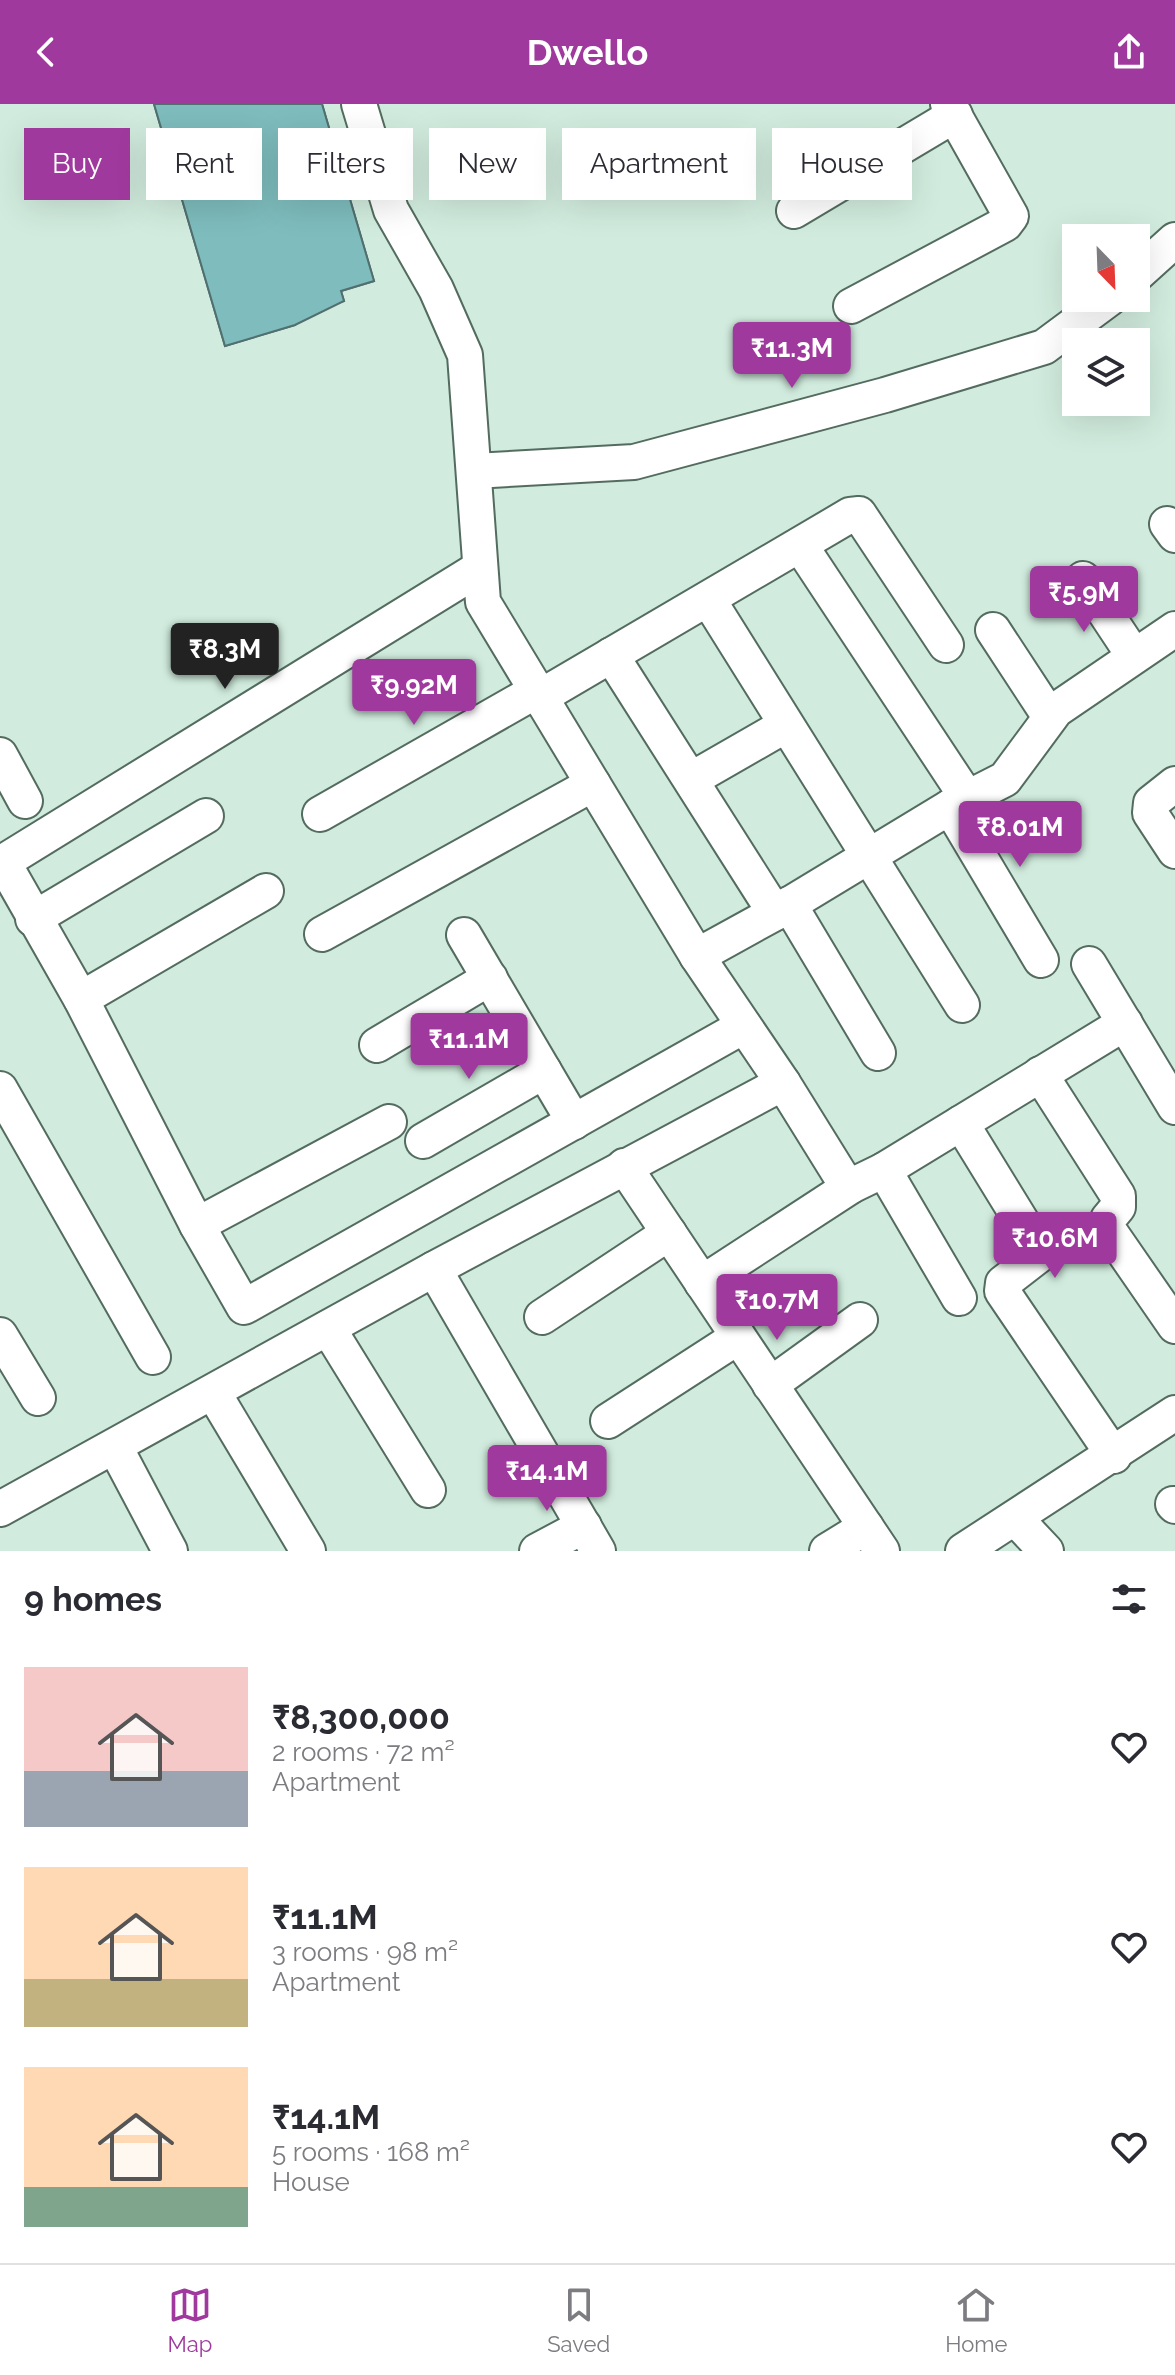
<!DOCTYPE html>
<html lang="en">
<head>
<meta charset="utf-8">
<style>
  body { margin:0; font-family:Raleway,sans-serif; background:#f2f2f3; color:#2b2b33; height:100vh; display:flex; flex-direction:column; font-size:30px; white-space:nowrap }
  * { box-sizing:border-box; margin:0 }
  p { font-size:26px; color:#7c7c81 }
  .icon { flex:none; width:44px; height:44px; fill:none; stroke:currentColor; stroke-width:2; stroke-linecap:round; stroke-linejoin:round }
  .map { position:relative; height:1447px; overflow:hidden }
  .details { display:flex; flex-direction:column; background:#fff; flex:1 }
  .details>* { flex:none }
  .hud { position:absolute; left:24px; top:24px; width:1128px; height:72px; display:flex; gap:16px }
  .needle { width:52px; rotate:157deg }
  .buttons { position:absolute; left:1062px; top:120px; display:grid; gap:16px }
  .buttons a { display:grid; place-items:center; width:88px; height:88px; border-radius:0px; background:#fff; box-shadow:0 8px 32px #0002; font-size:40px }
  .price { position:absolute; translate:-50% -68px; padding:0 18px; border-radius:8px; background:#a0399d; color:#fff; font-size:26px; line-height:52px; filter:drop-shadow(0 2px 4px #0008) }
  .price::after { content:''; position:absolute; left:50%; top:48px; width:24px; height:18px; margin-left:-12px; background:inherit; clip-path:polygon(0 0,100% 0,50% 100%) }
  .price.active { background:#222; color:#fff }
  ul { padding:0; list-style:none }
  li { display:flex; align-items:center; gap:24px; height:200px; padding:0 24px }
  li span { display:grid; place-items:center; flex:none; width:224px; height:160px; border-radius:0px; color:#555 }
  li>.icon { margin-inline-start:auto }
  span .icon { width:96px; height:96px; fill:#fffc; stroke-width:1 }
  li b { font-size:34px }
  h2 { display:flex; justify-content:space-between; align-items:center; height:96px; padding:0 24px; font-size:34px }
  .chip { padding:0 28px; border-radius:0px; background:#fff; box-shadow:0 8px 32px #0002; font-size:28px; line-height:72px }
  .chip.active { background:#a0399d; color:#fff }
  header { display:flex; justify-content:space-between; align-items:center; height:104px; padding:0 24px; background:#a0399d; color:#fff; font-size:36px; font-weight:700 }
  .tab-bar { display:flex; justify-content:space-around; align-items:center; height:112px; border-top:2px solid #e1e1e2; background:#fff; font-size:22px; color:#7c7c81 }
  .tab-bar a { display:grid; justify-items:center; gap:4px }
  .tab-bar .active { color:#a0399d }
  .map>svg:first-child { display:block }
  .building { fill:#7ebcbd; stroke:#526f6f; stroke-width:2 }
  .lines { fill:none; stroke-linecap:round; stroke-linejoin:round }
  .street-casing { stroke:#546c60; stroke-width:38 }
  .street { stroke:#fff; stroke-width:34 }
</style>
</head>
<body>
<header><svg class="icon" aria-label="back" viewBox="0 0 24 24"><path d="M15 5l-7 7 7 7"/></svg>Dwello<svg class="icon" aria-label="share" viewBox="0 0 24 24"><path d="M12 15V3M7 8l5-5 5 5M5 13v7h14v-7"/></svg></header>
<div class="map">
<svg width="1175" height="1447" viewBox="0 0 1175 1447">
  <rect width="100%" height="100%" fill="#d1ecde"/>
  <g class="building">
    <polygon points="154,0 322,0 374,177 341,187 344,197 293,212 295,221 225,242"/>
    <polygon points="154,0 322,0 374,177 341,187 344,197 295,221 225,242"/>
  </g>
  <g class="lines">
    <g class="street-casing">
      <g id="street">
        <polyline points="794,107 955,11"/>
        <polyline points="1136,171 1175,136"/>
        <polyline points="851,202 1005,120 1011,112 948,0"/>
        <polyline points="474,367 634,358 885,291 1044,243 1110,194"/>
        <polyline points="1167,420 1175,431"/>
        <polyline points="800,441 968,695"/>
        <polyline points="1083,475 1134,552"/>
        <polyline points="708,495 962,901"/>
        <polyline points="993,526 1050,613"/>
        <polyline points="611,551 775,809"/>
        <polyline points="540,593 850,411 859,410 946,541"/>
        <polyline points="0,651 25,697"/>
        <polyline points="692,675 786,621"/>
        <polyline points="1175,680 1151,699 1150,709 1175,747"/>
        <polyline points="950,703 1041,856"/>
        <polyline points="320,710 536,587"/>
        <polyline points="3,758 81,895 197,1121 244,1203 744,922"/>
        <polyline points="0,760 480,464"/>
        <polyline points="789,800 878,949"/>
        <polyline points="33,815 206,712"/>
        <polyline points="322,830 593,680"/>
        <polyline points="464,831 574,1018"/>
        <polyline points="697,852 775,809 950,703 1005,675 1056,606 1175,525"/>
        <polyline points="1089,860 1175,1003"/>
        <polyline points="81,895 266,787"/>
        <polyline points="377,941 490,874"/>
        <polyline points="1040,970 1118,1092 1118,1103 1108,1115 1108,1125 1175,1222"/>
        <polyline points="783,979 842,1074 851,1082 884,1066 1125,919"/>
        <polyline points="0,985 153,1253"/>
        <polyline points="961,1019 1039,1146 1038,1152 1003,1179 1002,1187 1114,1352"/>
        <polyline points="423,1037 544,967"/>
        <polyline points="624,1062 882,1447"/>
        <polyline points="884,1066 959,1194"/>
        <polyline points="197,1121 389,1018"/>
        <polyline points="434,1165 598,1447"/>
        <polyline points="702,1179 851,1082"/>
        <polyline points="542,1213 669,1129"/>
        <polyline points="328,1224 428,1386"/>
        <polyline points="0,1231 38,1294"/>
        <polyline points="770,1281 860,1216"/>
        <polyline points="213,1288 308,1447"/>
        <polyline points="608,1317 738,1233"/>
        <polyline points="115,1343 170,1447"/>
        <polyline points="1173,1400 1175,1402"/>
        <polyline points="0,1405 434,1165 783,979 697,852 483,498 465,251 436,185 391,106 359,0"/>
        <polyline points="1015,1414 1046,1447"/>
        <polyline points="537,1447 584,1422"/>
        <polyline points="827,1447 866,1423"/>
        <polyline points="963,1447 1175,1309"/>
      </g>
    </g>
    <use href="#street" class="street"/>
  </g>
</svg>
<div class="buttons">
<a><svg class="needle" viewBox="-14 -14 28 28"><path d="M0-13l5 13h-10z" fill="#e53935"/><path d="M0 13l5-13h-10z" fill="#7c7c81"/></svg></a>
<a><svg class="icon" aria-label="layers" viewBox="0 0 24 24"><path d="M12 4l9 5-9 5-9-5zM3 14l9 5 9-5"/></svg></a>
</div>
<b class="price" style="left:792px;top:286px">₹11.3M</b>
<b class="price" style="left:1084px;top:530px">₹5.9M</b>
<b class="price active" style="left:225px;top:587px">₹8.3M</b>
<b class="price" style="left:414px;top:623px">₹9.92M</b>
<b class="price" style="left:1020px;top:765px">₹8.01M</b>
<b class="price" style="left:469px;top:977px">₹11.1M</b>
<b class="price" style="left:1055px;top:1176px">₹10.6M</b>
<b class="price" style="left:777px;top:1238px">₹10.7M</b>
<b class="price" style="left:547px;top:1409px">₹14.1M</b>
<div class="hud">
<a class="chip active">Buy</a>
<a class="chip">Rent</a>
<a class="chip">Filters</a>
<a class="chip">New</a>
<a class="chip">Apartment</a>
<a class="chip">House</a>
</div>
</div>
<section class="details">
<h2>9 homes<svg class="icon" aria-label="filters" viewBox="0 0 24 24"><path d="M4 7h16M4 17h16"/><circle cx="9" cy="7" r="2"/><circle cx="15" cy="17" r="2"/></svg></h2>
<ul>
<li><span style="background:linear-gradient(#f6c9c9 65%,#9aa5b1 0)"><svg class="icon" aria-label="home" viewBox="0 0 24 24"><path d="M3 11l9-7 9 7M6 9v11h12V9"/></svg></span><div><b>₹8,300,000</b><p>2 rooms · 72 m²</p><p>Apartment</p></div><svg class="icon" aria-label="heart" viewBox="0 0 24 24"><path d="M12 20l-8-8c-3-5 5-10 8-4 3-6 11-1 8 4z"/></svg></li>
<li><span style="background:linear-gradient(#ffd9b3 70%,#c2b280 0)"><svg class="icon" aria-label="home" viewBox="0 0 24 24"><path d="M3 11l9-7 9 7M6 9v11h12V9"/></svg></span><div><b>₹11.1M</b><p>3 rooms · 98 m²</p><p>Apartment</p></div><svg class="icon" aria-label="heart" viewBox="0 0 24 24"><path d="M12 20l-8-8c-3-5 5-10 8-4 3-6 11-1 8 4z"/></svg></li>
<li><span style="background:linear-gradient(#ffd9b3 75%,#7fa58c 0)"><svg class="icon" aria-label="home" viewBox="0 0 24 24"><path d="M3 11l9-7 9 7M6 9v11h12V9"/></svg></span><div><b>₹14.1M</b><p>5 rooms · 168 m²</p><p>House</p></div><svg class="icon" aria-label="heart" viewBox="0 0 24 24"><path d="M12 20l-8-8c-3-5 5-10 8-4 3-6 11-1 8 4z"/></svg></li>
</ul>
</section>
<nav class="tab-bar">
<a class="active"><svg class="icon" aria-label="map" viewBox="0 0 24 24"><path d="M3 6l6-2 6 2 6-2v14l-6 2-6-2-6 2zM9 4v14M15 6v14"/></svg>Map</a>
<a><svg class="icon" aria-label="saved" viewBox="0 0 24 24"><path d="M7 4h10v16l-5-4-5 4z"/></svg>Saved</a>
<a><svg class="icon" aria-label="home" viewBox="0 0 24 24"><path d="M3 11l9-7 9 7M6 9v11h12V9"/></svg>Home</a>
</nav>
</body>
</html>
